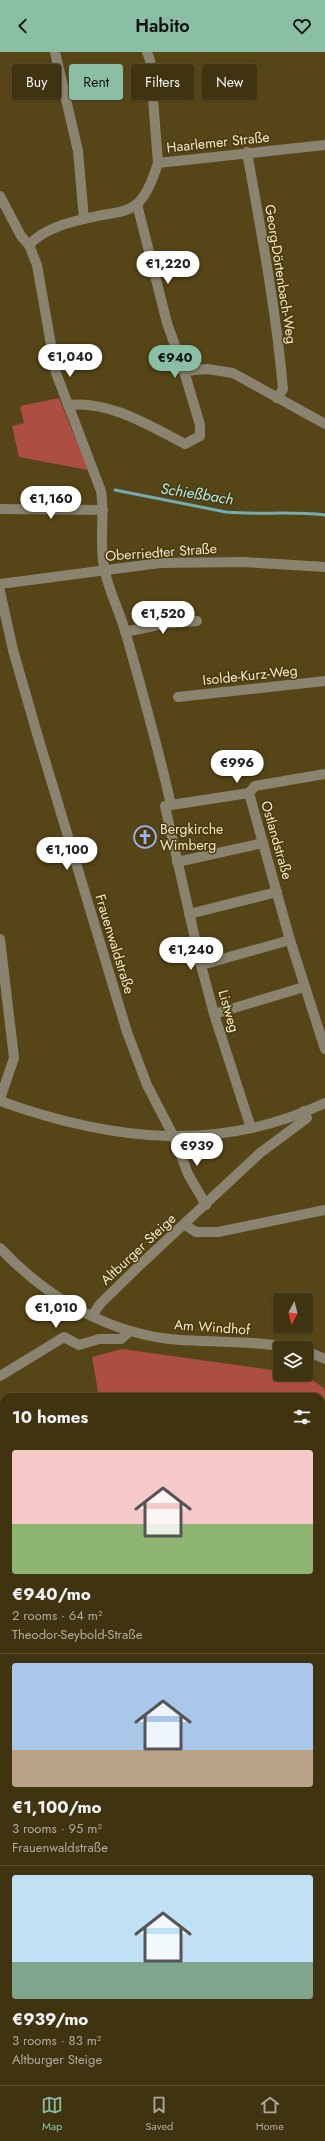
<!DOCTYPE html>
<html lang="en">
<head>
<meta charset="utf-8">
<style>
  body { margin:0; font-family:Jost,sans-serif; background:#473c19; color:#f1f3f6; height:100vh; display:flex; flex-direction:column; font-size:15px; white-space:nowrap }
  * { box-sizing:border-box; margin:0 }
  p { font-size:13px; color:#aeaa9f }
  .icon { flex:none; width:22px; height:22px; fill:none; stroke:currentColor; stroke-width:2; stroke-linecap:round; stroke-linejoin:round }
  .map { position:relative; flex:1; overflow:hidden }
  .details { position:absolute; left:0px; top:1341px; width:325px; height:692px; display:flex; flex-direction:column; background:#403410; border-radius:12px 12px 0 0; box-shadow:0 1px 3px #0004,0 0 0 1px #594f30 }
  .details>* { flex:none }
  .guide { position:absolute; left:12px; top:12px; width:301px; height:36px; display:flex; gap:8px }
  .needle { width:26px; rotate:187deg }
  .buttons { position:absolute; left:273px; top:1241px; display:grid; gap:8px }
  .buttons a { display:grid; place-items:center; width:40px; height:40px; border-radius:4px; background:#403410; box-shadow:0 1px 3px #0004,0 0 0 1px #594f30; font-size:20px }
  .price { position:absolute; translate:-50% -34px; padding:0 9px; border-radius:14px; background:#fff; color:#222; font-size:13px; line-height:26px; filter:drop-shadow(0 1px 2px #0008) }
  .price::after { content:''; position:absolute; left:50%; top:24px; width:12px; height:9px; margin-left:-6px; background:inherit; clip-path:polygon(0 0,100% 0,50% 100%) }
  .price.on { background:#8abfa5; color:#111 }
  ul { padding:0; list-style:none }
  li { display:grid; align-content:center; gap:8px; height:212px; padding:0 12px }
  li+li { border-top:1px solid #594f30 }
  li span { display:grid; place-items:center; height:124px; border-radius:4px; color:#555 }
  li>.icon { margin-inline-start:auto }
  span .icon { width:72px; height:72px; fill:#fffc; stroke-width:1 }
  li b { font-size:17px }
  h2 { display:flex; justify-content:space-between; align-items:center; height:48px; padding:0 12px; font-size:17px }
  .pill { padding:0 14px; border-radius:4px; background:#403410; box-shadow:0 1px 3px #0004,0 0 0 1px #594f30; font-size:14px; line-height:36px }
  .pill.on { background:#8abfa5; color:#111 }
  header { display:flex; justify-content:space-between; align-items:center; height:52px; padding:0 12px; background:#8abfa5; color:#111; font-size:18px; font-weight:600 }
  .tab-bar { display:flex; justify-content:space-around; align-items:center; height:56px; border-top:1px solid #594f30; background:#403410; font-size:11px; color:#aeaa9f }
  .tab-bar a { display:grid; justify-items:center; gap:2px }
  .tab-bar .on { color:#8abfa5 }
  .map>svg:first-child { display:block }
  .green { fill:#ad4e42 }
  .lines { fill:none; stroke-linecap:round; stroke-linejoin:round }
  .stream { stroke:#74acaf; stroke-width:3 }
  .minor { stroke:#8a836f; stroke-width:10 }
  .labels { text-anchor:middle; stroke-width:3; stroke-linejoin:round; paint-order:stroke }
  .street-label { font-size:14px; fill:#f1e7cf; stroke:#4b3b09 }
  .poi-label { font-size:14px; fill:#f1e7cf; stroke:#4b3b09; text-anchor:start }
  .water-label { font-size:15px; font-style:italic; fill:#acedf8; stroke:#4b3b09 }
</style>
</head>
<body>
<header><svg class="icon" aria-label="back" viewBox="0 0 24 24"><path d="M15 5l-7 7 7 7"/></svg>Habito<svg class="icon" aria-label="heart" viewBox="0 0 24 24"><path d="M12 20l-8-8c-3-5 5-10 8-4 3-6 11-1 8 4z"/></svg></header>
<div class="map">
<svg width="325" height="2033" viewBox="0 0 325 2033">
  <rect width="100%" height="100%" fill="#564516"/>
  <g class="green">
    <polygon points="59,346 88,418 19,405 12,374 24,371 20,354"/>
    <polygon points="122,1297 258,1316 280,1319 280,1322 307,1324 325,1337 325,1567 321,1566 321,1345 99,1345 92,1305"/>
  </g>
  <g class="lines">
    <g class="stream">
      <path d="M115 438 226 460C259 463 292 459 325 463"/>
      <polyline points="0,1418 4,1417"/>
      <polyline points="321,1579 325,1582"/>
    </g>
    <g class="minor">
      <polyline points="55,0 78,99 84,167"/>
      <polyline points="147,0 150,8 158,111"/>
      <path d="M247 100C261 179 276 257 283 337L277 346"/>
      <path d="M0 144 21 184 29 193 37 213 56 321 101 439C105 465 99 490 104 515 108 538 120 560 126 582 142 638 158 695 171 753L249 741 290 888 325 997"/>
      <polyline points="137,152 167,271 184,319"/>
      <path d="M29 193C46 174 78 168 102 163 114 161 127 160 137 152 148 142 154 124 158 111L325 93"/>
      <path d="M68 353C109 348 150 374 185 392L200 384V373L184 319 207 317 233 321 325 372"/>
      <polyline points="0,457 103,458"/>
      <polyline points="0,532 160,511 244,510 325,515"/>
      <polyline points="0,539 13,598 38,685 127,980 147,1033 174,1085 188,1122 206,1153"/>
      <polyline points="125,580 163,572 197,569"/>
      <polyline points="178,645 325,629"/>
      <polyline points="249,741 255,734 325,722"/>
      <polyline points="165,754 201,913 214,962 251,1076"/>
      <polyline points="177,810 263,791"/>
      <polyline points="189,862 277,840"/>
      <polyline points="0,887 14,1006 0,1047"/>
      <polyline points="201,913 290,888"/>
      <polyline points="214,962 304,935"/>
      <path d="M0 1049C108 1088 217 1102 325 1051"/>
      <polyline points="185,1173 196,1180 218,1180 325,1158"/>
      <path d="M0 1196C47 1246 110 1283 180 1288 214 1290 259 1289 292 1296"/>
      <polyline points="92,1264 100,1252 141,1212 260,1101 307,1066 304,1059"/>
      <polyline points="306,1299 325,1307"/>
      <polyline points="0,1324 64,1285 79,1293 99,1287 121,1287 130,1279"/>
      <polyline points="321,1606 325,1606"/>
      <polyline points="0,1691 4,1691"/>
      <polyline points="0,1793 4,1794"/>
      <polyline points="0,1850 4,1851"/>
      <polyline points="321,1885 325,1889"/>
      <polyline points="0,1999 4,2002"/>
      <polyline points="321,2002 325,2000"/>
      <polyline points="305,2029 306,2033"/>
      <polyline points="22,2033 24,2029"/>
      <polyline points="117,2033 118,2029"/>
    </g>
  </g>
  <defs>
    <g id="church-ring" transform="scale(1.15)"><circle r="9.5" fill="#4b3b09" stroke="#9cb4fd" stroke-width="1.5"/><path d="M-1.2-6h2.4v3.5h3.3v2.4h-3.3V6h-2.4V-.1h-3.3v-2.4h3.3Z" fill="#9cb4fd"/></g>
  </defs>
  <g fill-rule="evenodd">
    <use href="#church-ring" x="145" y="785"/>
  </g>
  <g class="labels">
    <g class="street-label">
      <text transform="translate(218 90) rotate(-6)" y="5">Haarlemer Straße</text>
      <text transform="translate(281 222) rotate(81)" y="5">Georg-Dörtenbach-Weg</text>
      <text transform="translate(161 500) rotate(-4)" y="5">Oberriedter Straße</text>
      <text transform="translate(250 623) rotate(-6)" y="5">Isolde-Kurz-Weg</text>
      <text transform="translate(277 788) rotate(74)" y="5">Ostlandstraße</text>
      <text transform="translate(115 892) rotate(73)" y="5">Frauenwaldstraße</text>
      <text transform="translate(229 959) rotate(74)" y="5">Listweg</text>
      <text transform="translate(138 1197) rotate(-43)" y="5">Altburger Steige</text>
      <text transform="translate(212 1275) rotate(4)" y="5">Am Windhof</text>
    </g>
    <g class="poi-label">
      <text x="160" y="782">Bergkirche<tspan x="160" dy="16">Wimberg</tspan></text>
    </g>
    <g class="water-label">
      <text transform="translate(197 442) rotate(9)" y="5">Schießbach</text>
    </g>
  </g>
</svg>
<div class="buttons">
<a><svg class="needle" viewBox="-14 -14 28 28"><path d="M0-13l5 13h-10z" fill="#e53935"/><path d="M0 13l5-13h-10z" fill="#aeaa9f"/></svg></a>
<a><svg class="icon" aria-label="layers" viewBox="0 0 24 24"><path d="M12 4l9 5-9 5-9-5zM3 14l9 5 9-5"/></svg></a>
</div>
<b class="price" style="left:168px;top:233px">€1,220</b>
<b class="price" style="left:70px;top:326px">€1,040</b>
<b class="price on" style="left:175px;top:327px">€940</b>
<b class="price" style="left:51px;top:468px">€1,160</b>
<b class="price" style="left:163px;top:583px">€1,520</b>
<b class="price" style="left:237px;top:732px">€996</b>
<b class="price" style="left:67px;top:819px">€1,100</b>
<b class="price" style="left:191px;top:919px">€1,240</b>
<b class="price" style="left:197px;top:1115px">€939</b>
<b class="price" style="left:56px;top:1277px">€1,010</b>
<div class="guide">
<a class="pill">Buy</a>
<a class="pill on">Rent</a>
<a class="pill">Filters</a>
<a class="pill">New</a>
</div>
<section class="details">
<h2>10 homes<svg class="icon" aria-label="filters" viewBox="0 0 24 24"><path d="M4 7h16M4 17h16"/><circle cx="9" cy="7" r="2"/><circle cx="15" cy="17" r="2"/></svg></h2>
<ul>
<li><span style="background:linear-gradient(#f6c9c9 60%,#8fb573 0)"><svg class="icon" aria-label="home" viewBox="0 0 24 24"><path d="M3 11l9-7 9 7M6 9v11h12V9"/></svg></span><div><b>€940/mo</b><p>2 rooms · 64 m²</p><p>Theodor-Seybold-Straße</p></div></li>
<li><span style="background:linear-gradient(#a9c7e8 70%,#b9a48a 0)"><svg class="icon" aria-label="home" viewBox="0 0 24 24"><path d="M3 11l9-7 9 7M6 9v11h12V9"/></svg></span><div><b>€1,100/mo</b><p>3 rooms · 95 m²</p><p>Frauenwaldstraße</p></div></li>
<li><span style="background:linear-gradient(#bfe0f5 70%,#7fa58c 0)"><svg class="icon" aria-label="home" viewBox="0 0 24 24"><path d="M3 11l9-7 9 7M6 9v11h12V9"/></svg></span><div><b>€939/mo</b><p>3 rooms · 83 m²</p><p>Altburger Steige</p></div></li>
</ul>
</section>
</div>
<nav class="tab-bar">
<a class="on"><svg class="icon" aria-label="map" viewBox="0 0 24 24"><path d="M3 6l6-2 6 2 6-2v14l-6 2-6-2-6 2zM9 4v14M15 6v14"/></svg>Map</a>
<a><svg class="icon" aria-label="saved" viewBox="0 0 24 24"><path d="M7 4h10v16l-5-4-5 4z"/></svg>Saved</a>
<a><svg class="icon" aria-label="home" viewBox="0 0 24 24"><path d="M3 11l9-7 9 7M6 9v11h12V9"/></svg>Home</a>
</nav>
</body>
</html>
